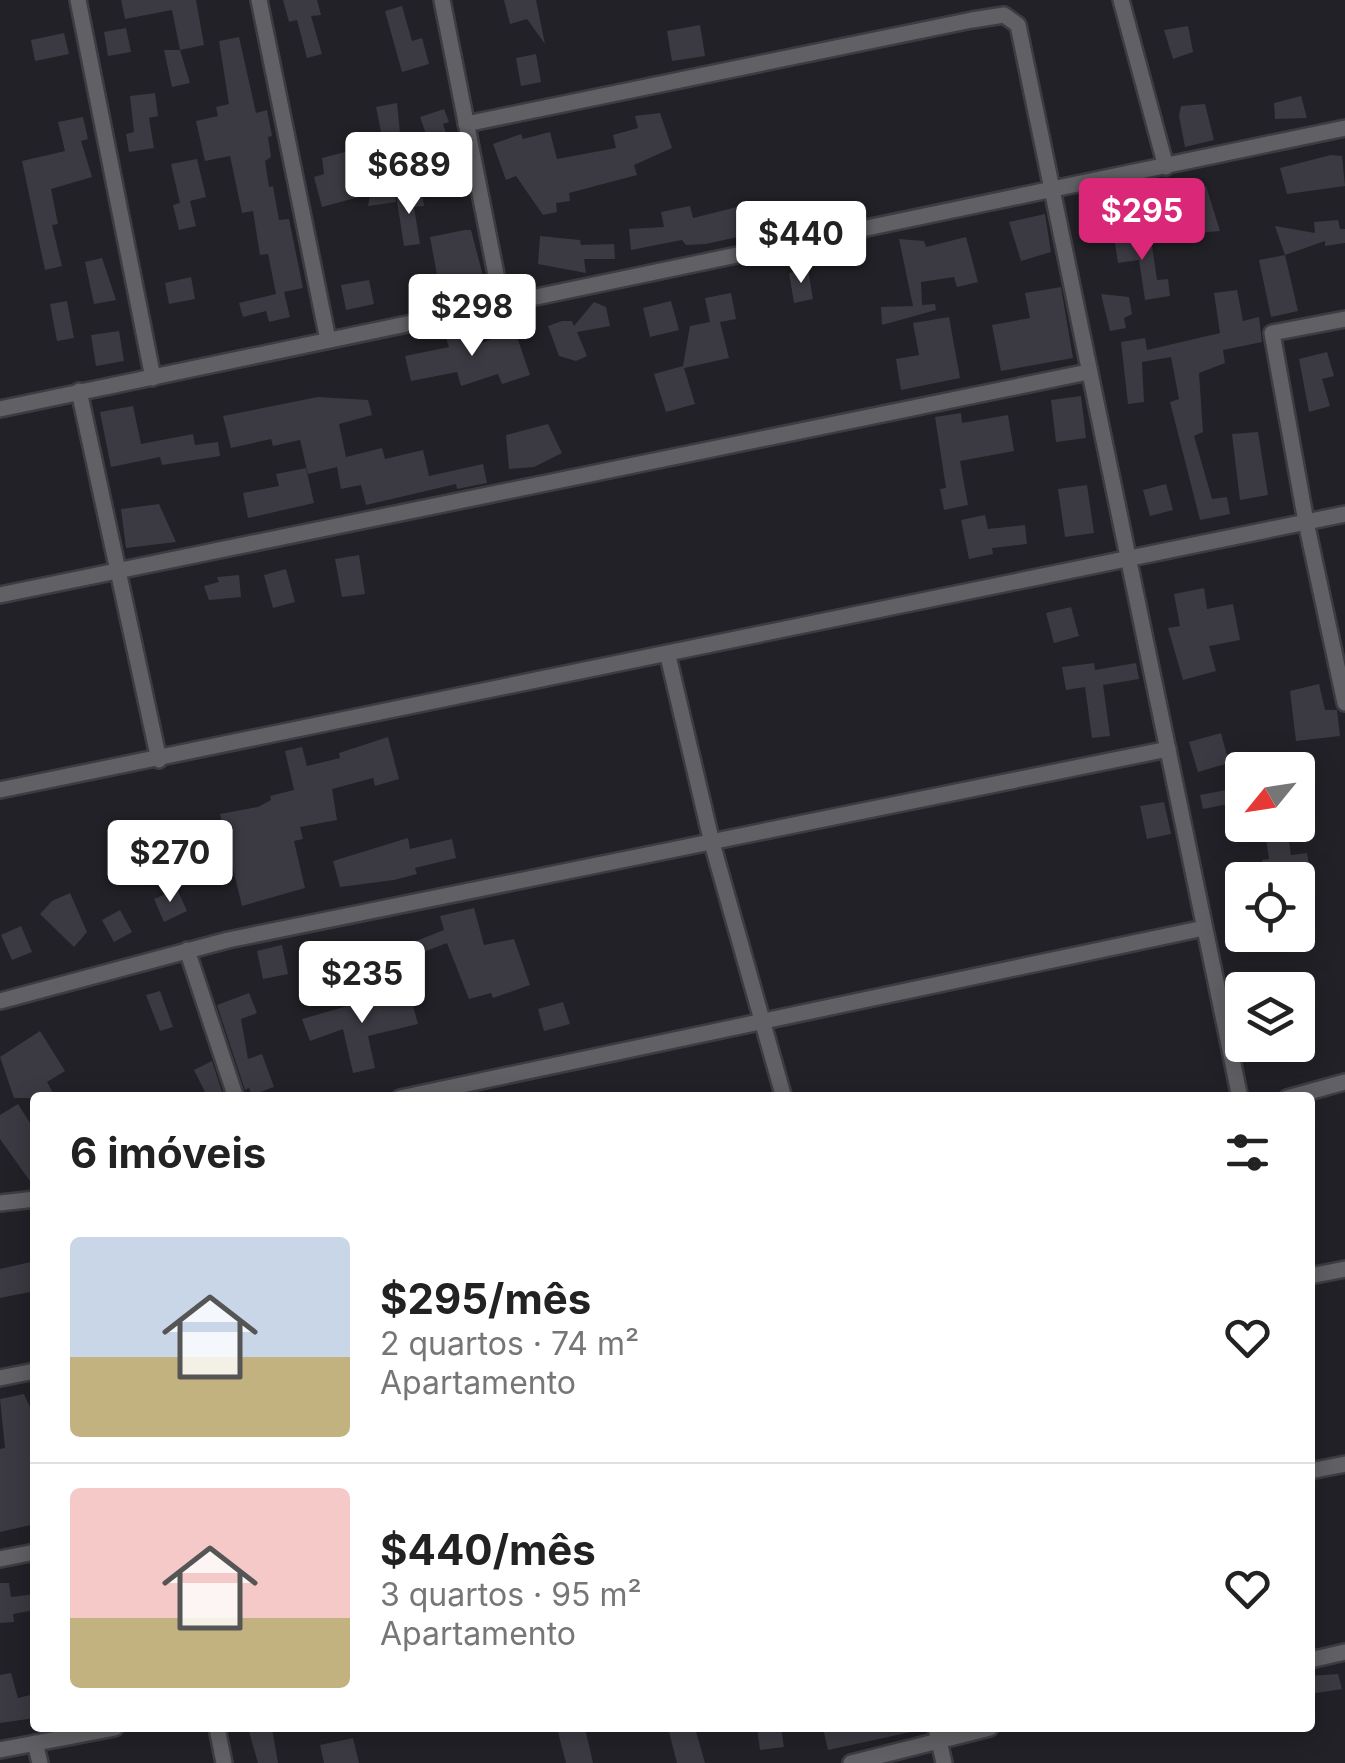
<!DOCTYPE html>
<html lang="pt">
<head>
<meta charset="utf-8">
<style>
  body { margin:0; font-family:Inter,sans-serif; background:#f2f2f2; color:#222; height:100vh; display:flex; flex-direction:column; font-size:38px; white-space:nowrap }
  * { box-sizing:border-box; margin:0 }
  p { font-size:32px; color:#767676 }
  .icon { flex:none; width:55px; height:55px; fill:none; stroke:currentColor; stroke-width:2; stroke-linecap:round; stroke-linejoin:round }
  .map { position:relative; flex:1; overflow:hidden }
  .details { position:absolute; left:30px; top:1092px; width:1285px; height:640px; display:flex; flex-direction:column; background:#fff; border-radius:10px; box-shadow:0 5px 25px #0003 }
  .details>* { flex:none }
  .needle { width:65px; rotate:240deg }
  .fabs { position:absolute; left:1225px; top:752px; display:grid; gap:20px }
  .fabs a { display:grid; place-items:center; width:90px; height:90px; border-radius:10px; background:#fff; box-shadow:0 5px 25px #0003; font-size:50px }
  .price { position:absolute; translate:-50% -85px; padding:0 22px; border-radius:10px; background:#fff; color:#222; font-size:32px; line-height:65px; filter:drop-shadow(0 2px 5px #0008) }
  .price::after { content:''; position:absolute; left:50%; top:60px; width:30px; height:22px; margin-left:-15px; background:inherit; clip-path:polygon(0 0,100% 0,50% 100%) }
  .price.on { background:#db2777; color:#fff }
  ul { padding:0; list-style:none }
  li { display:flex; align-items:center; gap:30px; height:250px; padding:0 40px }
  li+li { border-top:2px solid #e0e0e0 }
  li span { display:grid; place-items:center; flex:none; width:280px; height:200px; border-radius:10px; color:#555 }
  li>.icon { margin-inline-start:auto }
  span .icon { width:120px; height:120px; fill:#fffc; stroke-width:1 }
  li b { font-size:42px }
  h2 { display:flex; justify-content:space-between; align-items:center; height:120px; padding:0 40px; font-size:42px }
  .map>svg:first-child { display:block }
  .building { fill:#3b3a42 }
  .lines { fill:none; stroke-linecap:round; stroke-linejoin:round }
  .minor-casing { stroke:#3c3c42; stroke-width:20 }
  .minor { stroke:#616064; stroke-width:15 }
</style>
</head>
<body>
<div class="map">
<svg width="1345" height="1763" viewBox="0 0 1345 1763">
  <rect width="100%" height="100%" fill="#212127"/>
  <g class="building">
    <polygon points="121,0 196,0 204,45 180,50 172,10 125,19"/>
    <polygon points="283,0 317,0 321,15 311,16 322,54 307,58 297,20 289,22"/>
    <polygon points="504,0 536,0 545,44 527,19 510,24"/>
    <polygon points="402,6 412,41 422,38 429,64 402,72 385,11"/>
    <polygon points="700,25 705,56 672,61 667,31"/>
    <polygon points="1188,26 1193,52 1173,59 1164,30"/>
    <polygon points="126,28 131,52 108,56 104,32"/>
    <polygon points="64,33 69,54 35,61 31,40"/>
    <polygon points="239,37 256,113 267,110 272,136 268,137 271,157 265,161 269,187 273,186 279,220 289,219 303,288 284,292 290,317 269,322 266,311 243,317 239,303 276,294 268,254 260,255 253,211 242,213 230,156 205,161 196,121 218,116 216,107 229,104 219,41"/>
    <polygon points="164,50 180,50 190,83 172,87"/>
    <polygon points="536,54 541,82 521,86 516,58"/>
    <polygon points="155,93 158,116 149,118 154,148 129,152 126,134 134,132 130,96"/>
    <polygon points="1301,96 1307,118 1275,119 1274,103"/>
    <polygon points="397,103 402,154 389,156 396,202 368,206 370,194 322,207 314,177 324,174 322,158 383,142 376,107"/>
    <polygon points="1205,104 1214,140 1185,147 1179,116 1181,106"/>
    <polygon points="444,109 449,122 443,124 452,151 457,150 464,195 443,196 432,135 427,137 420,117"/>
    <polygon points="660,113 672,148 634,165 637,175 569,193 570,201 556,203 557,212 543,215 516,176 506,180 493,144 521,134 523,139 550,132 557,159 616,148 613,135 638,128 635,116"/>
    <polygon points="83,117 88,139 81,141 92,177 51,189 58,224 52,225 62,266 45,270 22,161 65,151 58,122"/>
    <polygon points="1331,155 1342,156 1345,186 1287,194 1280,168"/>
    <polygon points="197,159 206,197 190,201 196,226 179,230 173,205 180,203 171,164"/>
    <polygon points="1206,186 1220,231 1186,234 1182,188"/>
    <polygon points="422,192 424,206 414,207 420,244 404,246 396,195"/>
    <polygon points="757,202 764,231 706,244 686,245 682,240 631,250 629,229 664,227 661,212 690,206 693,218"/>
    <polygon points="1045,214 1051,252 1021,261 1009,222"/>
    <polygon points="1338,220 1340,229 1345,229 1345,243 1325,246 1325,241 1285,255 1275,226 1315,233 1314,222"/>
    <polygon points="465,230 471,230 487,291 442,302 430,237"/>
    <polygon points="1150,232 1157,280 1168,279 1170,296 1145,300 1139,260 1118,263 1114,237"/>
    <polygon points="540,236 580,240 581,245 614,244 615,259 584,259 586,273 538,264"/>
    <polygon points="966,237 978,282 957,287 954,277 921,282 922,305 935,304 936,310 882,325 881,307 913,306 899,239 924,241 926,247"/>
    <polygon points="1285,255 1298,311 1271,317 1259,260"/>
    <polygon points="102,258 116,300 94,304 85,262"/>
    <polygon points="808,269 813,299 794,303 789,273"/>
    <polygon points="191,277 195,299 169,304 165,283"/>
    <polygon points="369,280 374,304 346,310 341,285"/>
    <polygon points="1061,287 1073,358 1001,371 992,325 1030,318 1025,293"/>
    <polygon points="1237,290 1243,321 1259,317 1262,342 1223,350 1225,363 1199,373 1203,432 1194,436 1212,499 1227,497 1230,514 1200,520 1170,402 1179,399 1171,357 1142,362 1144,402 1128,404 1121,342 1145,338 1147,350 1220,333 1214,293"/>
    <polygon points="731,293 736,319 720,322 729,358 684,368 695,404 666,412 654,374 683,366 690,326 710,322 705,298"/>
    <polygon points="1101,294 1129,297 1132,314 1124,318 1126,328 1110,331"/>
    <polygon points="67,301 74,338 57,341 50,304"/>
    <polygon points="671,301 679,330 650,337 643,308"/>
    <polygon points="594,302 606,307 610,326 577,332 587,356 576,361 559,356 548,326 562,321 572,321 574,326"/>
    <polygon points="949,317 960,378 901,390 896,359 919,355 913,323"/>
    <polygon points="475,325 481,343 515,331 530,375 502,384 498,374 461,386 457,372 411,381 405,356 449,347 445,335"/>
    <polygon points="119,331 124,361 96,366 91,335"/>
    <polygon points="1327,352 1334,376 1322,379 1330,406 1309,412 1299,359"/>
    <polygon points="1081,396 1086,438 1056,442 1051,400"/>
    <polygon points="318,397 368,400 372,415 339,424 346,457 382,448 385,459 423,450 429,476 483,464 487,483 457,489 456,484 366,505 361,485 341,489 337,467 308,474 300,440 273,446 271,439 231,448 223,416"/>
    <polygon points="133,406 141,444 193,434 195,445 218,442 220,456 162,465 160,457 111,467 100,412"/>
    <polygon points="961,413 962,423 1008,415 1014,451 960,461 968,505 944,510 940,489 946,488 935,417"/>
    <polygon points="548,424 562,453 534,467 509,469 506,435"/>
    <polygon points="1258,432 1268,495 1240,500 1232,434"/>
    <polygon points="306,468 314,503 248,518 243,493 279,486 276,474"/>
    <polygon points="1166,484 1173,510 1150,516 1143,490"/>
    <polygon points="1087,485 1094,533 1065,537 1058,489"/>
    <polygon points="159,504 176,542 126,548 121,509"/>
    <polygon points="985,515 988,529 1025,525 1027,544 992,548 993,554 969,559 961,520"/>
    <polygon points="359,555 365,594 342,597 335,559"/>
    <polygon points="286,569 295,602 273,608 264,575"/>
    <polygon points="239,575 241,597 209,600 204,586 219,582 217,577"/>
    <polygon points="1204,588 1207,609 1233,604 1240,640 1209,646 1216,671 1183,680 1168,628 1180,626 1174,594"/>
    <polygon points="1071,607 1079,636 1054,643 1046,613"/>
    <polygon points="1094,663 1095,670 1136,663 1139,679 1103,685 1110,736 1092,738 1085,687 1066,690 1062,667"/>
    <polygon points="1319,684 1325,710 1337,710 1340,736 1296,741 1290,691"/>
    <polygon points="1221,733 1229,763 1198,772 1189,742"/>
    <polygon points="388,737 399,779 375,786 373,778 332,789 337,820 300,827 303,839 294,841 305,888 242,906 220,814 258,807 271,800 270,796 294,790 285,751 302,747 307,766 340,758 339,753"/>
    <polygon points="1237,788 1239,802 1203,809 1200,795"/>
    <polygon points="1164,802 1171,834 1147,839 1140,806"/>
    <polygon points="1287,829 1291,855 1307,853 1309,865 1264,872 1262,860 1269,859 1265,832"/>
    <polygon points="408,838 410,849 452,839 456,858 415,868 417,874 394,880 340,887 333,861"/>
    <polygon points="194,848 199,883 181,886 172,853"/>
    <polygon points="177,889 187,911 164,922 154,899"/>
    <polygon points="70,893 87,932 74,947 40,914 52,901"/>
    <polygon points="474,908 484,945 514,939 530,985 493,998 491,993 469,999 447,943 421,953 416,941 444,930 440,916"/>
    <polygon points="120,910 132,932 114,942 102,920"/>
    <polygon points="21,926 32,952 12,960 1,935"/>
    <polygon points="282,945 288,974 263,979 257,951"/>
    <polygon points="324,952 326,958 354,952 359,976 342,979 341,973 312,983 304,960"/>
    <polygon points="160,991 173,1027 160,1031 146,995"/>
    <polygon points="249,993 257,1013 241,1019 248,1059 262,1054 274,1087 252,1095 249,1088 245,1090 217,1005"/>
    <polygon points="386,995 388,1004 411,998 418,1024 368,1036 375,1068 353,1073 343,1029 310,1041 302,1019"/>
    <polygon points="563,1002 570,1024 544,1031 538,1009"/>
    <polygon points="40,1031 65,1071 47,1082 56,1098 14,1098 0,1057"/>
    <polygon points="212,1061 224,1098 208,1098 194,1070"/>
    <polygon points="18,1104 35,1131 35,1188 0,1139 0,1115"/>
    <polygon points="35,1261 35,1291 0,1298 0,1269"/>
    <polygon points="24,1394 35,1418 35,1524 0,1532 0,1449 5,1448 0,1399"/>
    <polygon points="0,1583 9,1583 11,1597 35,1594 35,1610 13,1614 14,1622 0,1623"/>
    <polygon points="11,1673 18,1698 30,1695 35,1718 0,1723 0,1675"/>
    <polygon points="1338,1674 1342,1689 1310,1694 1310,1676"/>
    <polygon points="248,1728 272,1728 278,1763 258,1763"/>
    <polygon points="557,1728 585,1728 593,1763 566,1763"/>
    <polygon points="668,1728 695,1728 705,1763 677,1763"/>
    <polygon points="757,1728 781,1728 784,1747 760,1750"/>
    <polygon points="823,1728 911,1728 911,1732 828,1750"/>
    <polygon points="353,1738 359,1763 324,1763 320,1745"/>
  </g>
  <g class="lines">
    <g class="minor-casing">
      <g id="minor">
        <polyline points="78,0 153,378"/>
        <polyline points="259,0 328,340"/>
        <polyline points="442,0 502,305"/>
        <polyline points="1121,0 1166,167"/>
        <polyline points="466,124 972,20 1004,15 1018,25 1240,1098"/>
        <polyline points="1345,319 1272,333 1306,522 1345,703"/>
        <polyline points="79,391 159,760"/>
        <polyline points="0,409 1345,128"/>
        <polyline points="0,595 1088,372"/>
        <polyline points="668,656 712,843 784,1098"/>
        <polyline points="0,790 1345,514"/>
        <polyline points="187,950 236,1098"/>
        <polyline points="0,1001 228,940 1168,749"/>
        <polyline points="400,1098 1204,928"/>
        <polyline points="1287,1098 1345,1082"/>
        <polyline points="0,1203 35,1199"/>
        <polyline points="1310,1276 1345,1269"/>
        <polyline points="0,1378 35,1371"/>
        <polyline points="1310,1471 1345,1464"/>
        <polyline points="0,1559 35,1552"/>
        <polyline points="1310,1660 1345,1652"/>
        <polyline points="217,1728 224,1763"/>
        <polyline points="936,1728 944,1763"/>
        <polyline points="35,1743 40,1763"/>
        <polyline points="0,1750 115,1728"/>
        <polyline points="851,1763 990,1728"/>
      </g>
    </g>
    <use href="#minor" class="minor"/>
  </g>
</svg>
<div class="fabs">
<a><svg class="needle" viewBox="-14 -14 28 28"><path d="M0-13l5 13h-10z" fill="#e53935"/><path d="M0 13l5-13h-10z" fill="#767676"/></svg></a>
<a><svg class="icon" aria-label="locate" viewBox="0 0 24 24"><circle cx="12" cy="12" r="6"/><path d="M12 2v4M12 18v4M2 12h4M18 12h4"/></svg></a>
<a><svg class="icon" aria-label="layers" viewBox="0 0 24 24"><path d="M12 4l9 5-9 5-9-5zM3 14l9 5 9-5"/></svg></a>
</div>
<b class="price" style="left:409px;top:217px">$689</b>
<b class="price on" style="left:1142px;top:263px">$295</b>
<b class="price" style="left:801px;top:286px">$440</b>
<b class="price" style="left:472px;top:359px">$298</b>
<b class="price" style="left:170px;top:905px">$270</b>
<b class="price" style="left:362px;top:1026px">$235</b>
<section class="details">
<h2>6 imóveis<svg class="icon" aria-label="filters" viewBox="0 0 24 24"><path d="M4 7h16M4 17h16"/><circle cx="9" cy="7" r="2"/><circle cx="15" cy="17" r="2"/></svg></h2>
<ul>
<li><span style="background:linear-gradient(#c9d6e8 60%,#c2b280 0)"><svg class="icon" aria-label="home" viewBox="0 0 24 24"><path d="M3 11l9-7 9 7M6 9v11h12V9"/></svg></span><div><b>$295/mês</b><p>2 quartos · 74 m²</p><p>Apartamento</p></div><svg class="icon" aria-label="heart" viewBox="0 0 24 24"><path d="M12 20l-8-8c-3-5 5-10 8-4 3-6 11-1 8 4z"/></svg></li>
<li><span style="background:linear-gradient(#f6c9c9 65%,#c2b280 0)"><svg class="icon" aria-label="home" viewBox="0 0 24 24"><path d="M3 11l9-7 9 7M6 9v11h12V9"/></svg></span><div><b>$440/mês</b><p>3 quartos · 95 m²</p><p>Apartamento</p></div><svg class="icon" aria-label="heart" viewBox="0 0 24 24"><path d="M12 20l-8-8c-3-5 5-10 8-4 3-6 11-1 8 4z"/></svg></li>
</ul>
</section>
</div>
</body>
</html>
